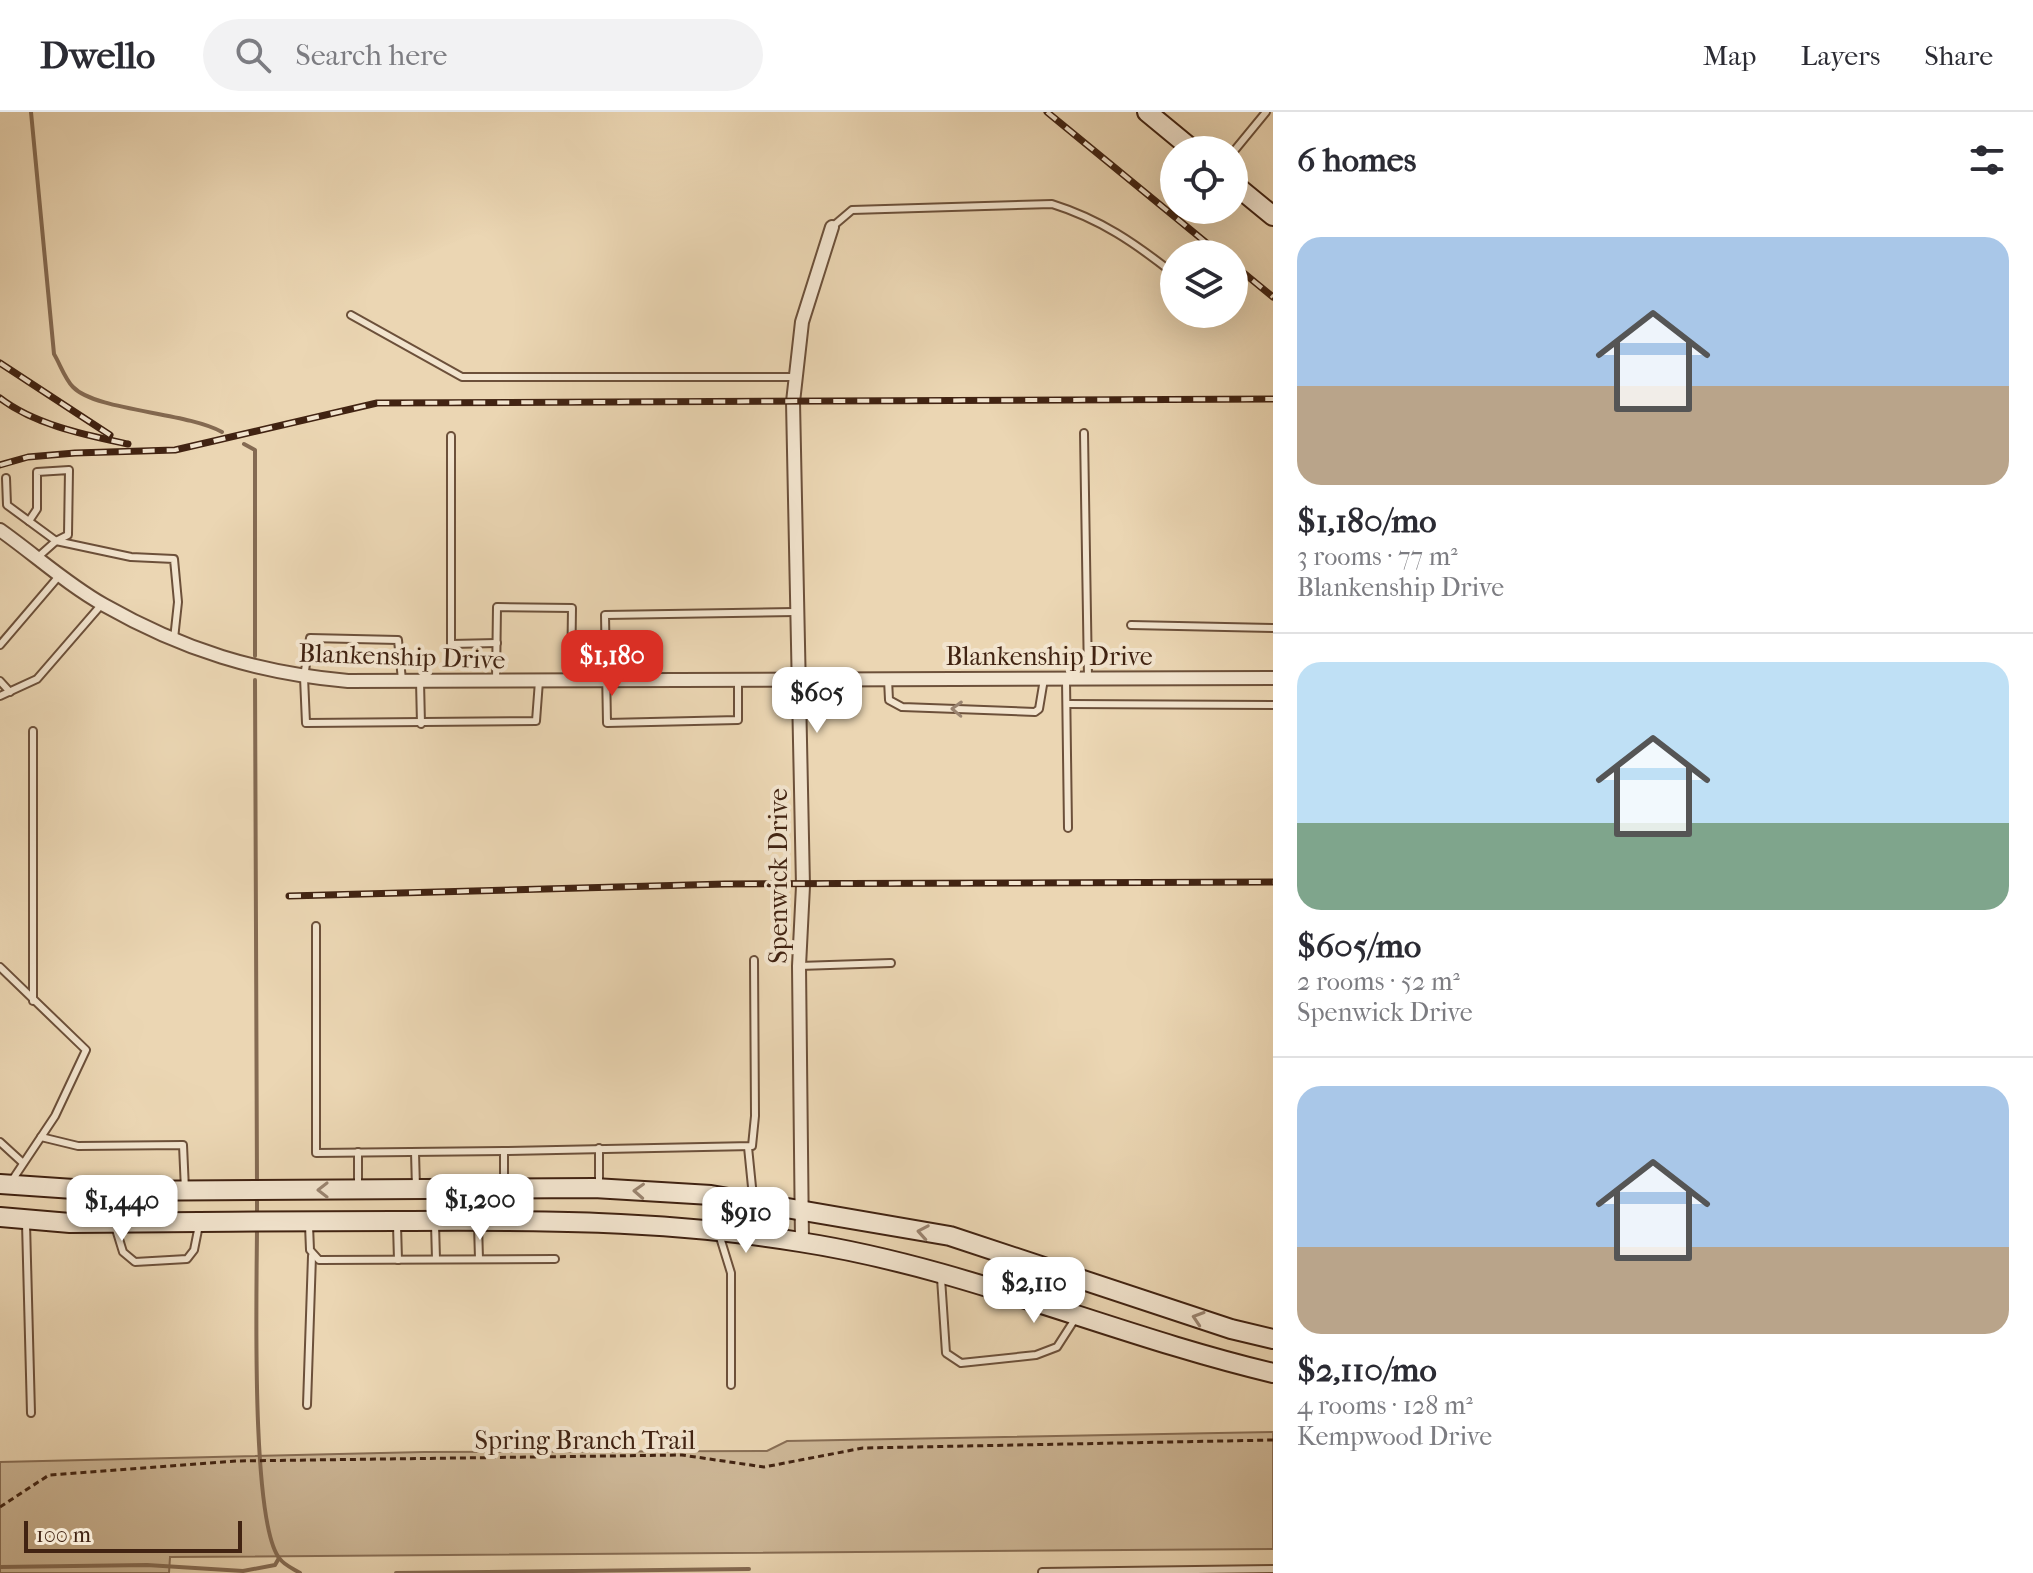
<!DOCTYPE html>
<html lang="en">
<head>
<meta charset="utf-8">
<style>
  body { margin:0; font-family:"IM FELL French Canon",serif; background:#f2f2f3; color:#2b2b33; height:100vh; display:flex; flex-direction:column; font-size:30px; white-space:nowrap }
  * { box-sizing:border-box; margin:0 }
  p { font-size:26px; color:#7c7c81 }
  .icon { flex:none; width:44px; height:44px; fill:none; stroke:currentColor; stroke-width:2; stroke-linecap:round; stroke-linejoin:round }
  .map { position:relative; flex:1; overflow:hidden }
  .panel { display:flex; flex-direction:column; background:#fff; width:760px }
  .panel>* { flex:none }
  .tools { position:absolute; left:1160px; top:24px; display:grid; gap:16px }
  .tools a { display:grid; place-items:center; width:88px; height:88px; border-radius:50%; background:#fff; box-shadow:0 8px 32px #0002; font-size:40px }
  .scale { position:absolute; left:24px; bottom:20px; width:218px; box-sizing:border-box; padding-left:8px; border:4px solid #412312; border-top:0; font-size:22px; line-height:28px; white-space:nowrap; color:#412312; -webkit-text-stroke:6px #f2e4ce; paint-order:stroke }
  .price { position:absolute; translate:-50% -68px; padding:0 18px; border-radius:16px; background:#fff; color:#222; font-size:26px; line-height:52px; filter:drop-shadow(0 2px 4px #0008) }
  .price::after { content:''; position:absolute; left:50%; top:48px; width:24px; height:18px; margin-left:-12px; background:inherit; clip-path:polygon(0 0,100% 0,50% 100%) }
  .price.current { background:#d93025; color:#fff }
  ul { padding:0; list-style:none }
  li { display:grid; align-content:center; gap:16px; height:424px; padding:0 24px }
  li+li { border-top:2px solid #e1e1e2 }
  li span { display:grid; place-items:center; height:248px; border-radius:24px; color:#555 }
  li>.icon { margin-inline-start:auto }
  span .icon { width:144px; height:144px; fill:#fffc; stroke-width:1 }
  li b { font-size:34px }
  h2 { display:flex; justify-content:space-between; align-items:center; height:96px; padding:0 24px; font-size:34px }
  header { display:flex; align-items:center; gap:48px; box-sizing:border-box; height:112px; padding:0 40px; background:#fff; border-bottom:2px solid #e1e1e2 }
  header strong { font-size:38px }
  nav { display:flex; gap:44px; margin-inline-start:auto; font-size:28px }
  .search { width:560px; height:72px; background:#f2f2f3; display:flex; align-items:center; gap:20px; box-sizing:border-box; padding:0 28px; border-radius:44px; color:#7c7c81; font-size:30px }
  main { display:flex; flex:1; min-height:0 }
  .map>svg:first-child { display:block }
  .green { fill:#ceb898; stroke:#886e55; stroke-width:2 }
  .lines { fill:none; stroke-linecap:round; stroke-linejoin:round }
  .stream { stroke:#846a52; stroke-width:4 }
  .service-casing { stroke:#6c503a; stroke-width:10 }
  .minor-casing { stroke:#6c503a; stroke-width:16 }
  .secondary-casing { stroke:#412312; stroke-width:22 }
  .path { stroke:#412312; stroke-width:3; stroke-dasharray:6 4; stroke-linecap:butt }
  .service { stroke:#f2e4ce; stroke-width:6 }
  .minor { stroke:#f2e4ce; stroke-width:12 }
  .secondary { stroke:#f2e4ce; stroke-width:18 }
  .rail-casing { stroke:#412312; stroke-width:7 }
  .rail { stroke:#f2e4ce; stroke-width:4; stroke-dasharray:12; stroke-linecap:butt }
  .oneway { stroke:#9a8470 }
  .labels { text-anchor:middle; stroke-width:8; stroke-linejoin:round; paint-order:stroke }
  .street-label { font-size:26px; fill:#412312; stroke:#f2e4ce }
</style>
</head>
<body>
<header>
<strong>Dwello</strong>
<div class="search"><svg class="icon" aria-label="search" viewBox="0 0 24 24"><circle cx="10" cy="10" r="6"/><path d="M15 15l6 6"/></svg>Search here</div>
<nav><a>Map</a><a>Layers</a><a>Share</a></nav>
</header>
<main>
<div class="map">
<svg width="1273" height="1461" viewBox="0 0 1273 1461">
  <rect width="100%" height="100%" fill="#ebd6b3"/>
  <filter id="stains"><feTurbulence type="fractalNoise" baseFrequency=".0025" numOctaves="4"/><feColorMatrix values="0 0 0 0 .2 0 0 0 0 .09 0 0 0 0 .02 0 0 0 .5 -.17"/></filter>
  <radialGradient id="worn" r=".72"><stop offset=".6" stop-color="#630" stop-opacity="0"/><stop offset="1" stop-color="#630" stop-opacity=".3"/></radialGradient>
  <polygon class="green" points="1273,1320 1273,1437 170,1445 169,1461 0,1461 0,1350 424,1340 767,1339 787,1329"/>
  <g class="lines">
    <g class="stream">
      <path d="M31 0 54 242C60 252 65 267 73 275 96 299 186 300 222 320"/>
      <polyline points="244,332 255,338 255,544"/>
      <polyline points="255,568 257,1072"/>
      <polyline points="257,1085 257,1104"/>
      <path d="M257 1113C257 1169 250 1413 280 1447 284 1453 294 1457 300 1461"/>
      <polyline points="0,1455 147,1453 243,1459 275,1453 279,1446"/>
      <polyline points="396,1461 749,1457"/>
    </g>
    <g class="service-casing">
      <g id="service">
        <polyline points="1234,39 1266,0"/>
        <path d="M832 115 852 98 1052 92C1100 107 1135 131 1174 162"/>
        <polyline points="351,203 462,265 796,265"/>
        <polyline points="1084,321 1088,565"/>
        <polyline points="451,324 451,532 497,531"/>
        <polyline points="6,366 7,393 56,429 38,445"/>
        <polyline points="29,409 37,397 37,360 69,358 68,423 56,429"/>
        <polyline points="56,429 131,445 174,447 178,490 174,527"/>
        <polyline points="1131,513 1273,516"/>
        <polyline points="0,533 59,464"/>
        <polyline points="888,567 889,588 902,595 1035,600 1039,597 1044,567"/>
        <polyline points="402,568 398,528 310,526 304,565 306,611 536,609 539,569"/>
        <polyline points="496,568 497,495 572,496 571,569"/>
        <polyline points="738,568 738,608 607,611 605,503 795,500"/>
        <polyline points="1066,568 1068,716"/>
        <polyline points="0,569 10,580"/>
        <polyline points="420,569 421,612"/>
        <polyline points="0,584 37,567 102,492"/>
        <polyline points="1067,592 1273,593"/>
        <polyline points="33,619 33,889"/>
        <polyline points="316,814 316,1041 504,1039"/>
        <polyline points="799,854 891,851"/>
        <polyline points="0,855 86,938 55,1004 11,1070"/>
        <polyline points="41,1025 78,1034 183,1033 185,1078"/>
        <polyline points="0,1030 23,1051"/>
        <polyline points="748,1035 753,1085"/>
        <polyline points="358,1040 358,1077"/>
        <polyline points="415,1040 416,1076"/>
        <polyline points="504,1073 504,1039 752,1034 755,1004 754,848"/>
        <polyline points="599,1073 599,1036"/>
        <polyline points="26,1111 31,1301"/>
        <polyline points="435,1112 436,1147"/>
        <polyline points="478,1112 479,1147"/>
        <polyline points="309,1113 310,1138 319,1148 555,1147"/>
        <polyline points="397,1113 398,1148"/>
        <polyline points="115,1114 123,1140 135,1150 187,1147 194,1138 199,1113"/>
        <polyline points="719,1122 731,1161 731,1273"/>
        <polyline points="941,1166 946,1241 961,1251 1036,1243 1057,1235 1075,1207"/>
        <polyline points="307,1293 312,1144"/>
        <polyline points="1042,1460 1273,1457"/>
      </g>
    </g>
    <g class="minor-casing">
      <g id="minor">
        <path d="M0 418C34 442 68 473 104 493 183 538 258 561 348 569L1273 566"/>
        <polyline points="802,1130 799,854 803,774 793,290 802,210 832,115"/>
      </g>
    </g>
    <g class="secondary-casing">
      <g id="secondary">
        <polyline points="1147,0 1193,38"/>
        <polyline points="1234,72 1273,104"/>
        <polyline points="0,1072 103,1079 594,1076 711,1083 950,1124 1231,1217 1273,1227"/>
        <path d="M0 1105 70 1111C178 1110 287 1109 395 1109 531 1108 666 1108 800 1130 963 1155 1113 1223 1273 1261"/>
      </g>
    </g>
    <polyline class="path" points="0,1395 49,1363 236,1349 682,1343 764,1355 863,1336 1273,1328"/>
    <use href="#service" class="service"/>
    <use href="#minor" class="minor"/>
    <use href="#secondary" class="secondary"/>
    <g class="rail-casing">
      <g id="rail">
        <polyline points="1047,0 1220,142"/>
        <polyline points="1234,153 1273,185"/>
        <polyline points="0,251 110,323"/>
        <path d="M0 286C35 313 86 323 128 332"/>
        <polyline points="0,353 28,345 75,341 175,338 377,291 1273,287"/>
        <polyline points="289,784 725,772 1273,770"/>
      </g>
    </g>
    <use href="#rail" class="rail"/>
  </g>
  <defs><path id="oneway-chevron" d="M-2-3.5L2.5 0L-2 3.5" fill="none" stroke-width="1.6" stroke-linecap="round" stroke-linejoin="round" transform="scale(2)"/></defs>
  <g class="oneway">
    <use href="#oneway-chevron" transform="translate(957 597) rotate(-178)"/>
    <use href="#oneway-chevron" transform="translate(323 1078) rotate(180)"/>
    <use href="#oneway-chevron" transform="translate(639 1079) rotate(-177)"/>
    <use href="#oneway-chevron" transform="translate(923 1120) rotate(-170)"/>
    <use href="#oneway-chevron" transform="translate(1198 1206) rotate(-162)"/>
  </g>
  <g class="labels">
    <g class="street-label">
      <text transform="translate(402 544) rotate(2)" y="9">Blankenship Drive</text>
      <text x="1049" y="553">Blankenship Drive</text>
      <text transform="translate(778 764) rotate(-90)" y="9">Spenwick Drive</text>
      <text x="585" y="1337">Spring Branch Trail</text>
    </g>
  </g>
  <rect width="100%" height="100%" filter="url(#stains)"/>
  <rect width="100%" height="100%" fill="url(#worn)"/>
</svg>
<div class="tools">
<a><svg class="icon" aria-label="locate" viewBox="0 0 24 24"><circle cx="12" cy="12" r="6"/><path d="M12 2v4M12 18v4M2 12h4M18 12h4"/></svg></a>
<a><svg class="icon" aria-label="layers" viewBox="0 0 24 24"><path d="M12 4l9 5-9 5-9-5zM3 14l9 5 9-5"/></svg></a>
</div>
<div class="scale">100 m</div>
<b class="price current" style="left:612px;top:586px">$1,180</b>
<b class="price" style="left:817px;top:623px">$605</b>
<b class="price" style="left:480px;top:1130px">$1,200</b>
<b class="price" style="left:122px;top:1131px">$1,440</b>
<b class="price" style="left:746px;top:1143px">$910</b>
<b class="price" style="left:1034px;top:1213px">$2,110</b>
</div>
<section class="panel">
<h2>6 homes<svg class="icon" aria-label="filters" viewBox="0 0 24 24"><path d="M4 7h16M4 17h16"/><circle cx="9" cy="7" r="2"/><circle cx="15" cy="17" r="2"/></svg></h2>
<ul>
<li><span style="background:linear-gradient(#a9c7e8 60%,#b9a48a 0)"><svg class="icon" aria-label="home" viewBox="0 0 24 24"><path d="M3 11l9-7 9 7M6 9v11h12V9"/></svg></span><div><b>$1,180/mo</b><p>3 rooms · 77 m²</p><p>Blankenship Drive</p></div></li>
<li><span style="background:linear-gradient(#bfe0f5 65%,#7fa58c 0)"><svg class="icon" aria-label="home" viewBox="0 0 24 24"><path d="M3 11l9-7 9 7M6 9v11h12V9"/></svg></span><div><b>$605/mo</b><p>2 rooms · 52 m²</p><p>Spenwick Drive</p></div></li>
<li><span style="background:linear-gradient(#a9c7e8 65%,#b9a48a 0)"><svg class="icon" aria-label="home" viewBox="0 0 24 24"><path d="M3 11l9-7 9 7M6 9v11h12V9"/></svg></span><div><b>$2,110/mo</b><p>4 rooms · 128 m²</p><p>Kempwood Drive</p></div></li>
</ul>
</section>
</main>
</body>
</html>
